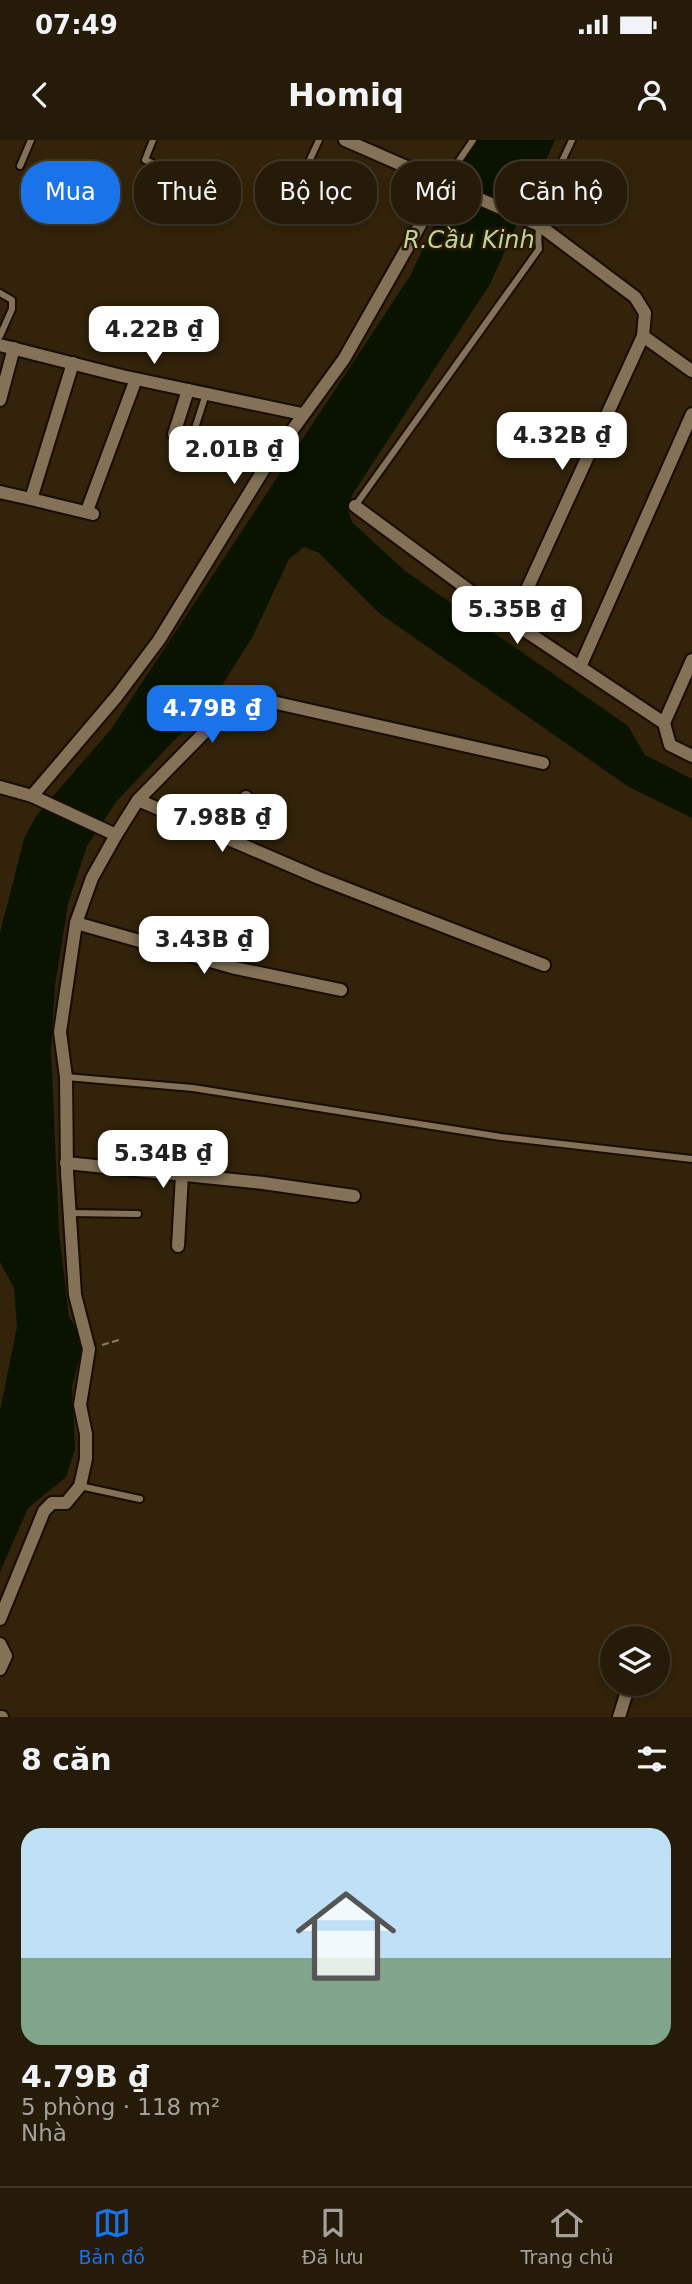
<!DOCTYPE html>
<html lang="vi">
<head>
<meta charset="utf-8">
<style>
  body { margin:0; font-family:"DejaVu Sans",sans-serif; background:#322716; color:#f1f3f6; height:100vh; display:flex; flex-direction:column; font-size:26px; white-space:nowrap }
  * { box-sizing:border-box; margin:0 }
  p { font-size:23px; color:#a4a19c }
  .icon { flex:none; width:38px; height:38px; fill:none; stroke:currentColor; stroke-width:2; stroke-linecap:round; stroke-linejoin:round }
  .map { position:relative; height:1577px; overflow:hidden }
  .side { display:flex; flex-direction:column; background:#261a08; flex:1 }
  .side>* { flex:none }
  .hud { position:absolute; left:21px; top:21px; width:651px; height:63px; display:flex; gap:14px }
  .fabs { position:absolute; left:600px; top:1486px; display:grid; gap:14px }
  .fabs a { display:grid; place-items:center; width:70px; height:70px; border-radius:50%; background:#261a08; box-shadow:0 4px 10px #0003,0 0 0 2px #423829; font-size:35px }
  .price { position:absolute; translate:-50% -60px; padding:0 16px; border-radius:14px; background:#fff; color:#222; font-size:23px; line-height:46px; filter:drop-shadow(0 2px 4px #0008) }
  .price::after { content:''; position:absolute; left:50%; top:42px; width:21px; height:16px; margin-left:-10px; background:inherit; clip-path:polygon(0 0,100% 0,50% 100%) }
  .price.active { background:#1a73e8; color:#fff }
  ul { padding:0; list-style:none }
  li { display:grid; align-content:center; gap:14px; height:371px; padding:0 21px }
  li+li { border-top:2px solid #423829 }
  li span { display:grid; place-items:center; height:217px; border-radius:21px; color:#555 }
  li>.icon { margin-inline-start:auto }
  span .icon { width:126px; height:126px; fill:#fffc; stroke-width:1 }
  li b { font-size:30px }
  h2 { display:flex; justify-content:space-between; align-items:center; height:84px; padding:0 21px; font-size:30px }
  .tag { padding:0 24px; border-radius:28px; background:#261a08; box-shadow:0 4px 10px #0003,0 0 0 2px #423829; font-size:24px; line-height:63px }
  .tag.active { background:#1a73e8; color:#fff }
  .status { display:flex; justify-content:space-between; align-items:center; height:49px; padding:0 35px; background:#261a08; direction:ltr }
  .status svg { height:19px; fill:currentColor }
  header { display:flex; justify-content:space-between; align-items:center; height:91px; padding:0 21px; background:#261a08; font-size:32px; font-weight:600 }
  .dock { display:flex; justify-content:space-around; align-items:center; height:98px; border-top:2px solid #423829; background:#261a08; font-size:19px; color:#a4a19c }
  .dock a { display:grid; justify-items:center; gap:4px }
  .dock .active { color:#1a73e8 }
  .map>svg:first-child { display:block }
  .water { fill:#0a1300 }
  .lines { fill:none; stroke-linecap:round; stroke-linejoin:round }
  .service-casing { stroke:#190c00; stroke-width:10 }
  .minor-casing { stroke:#190c00; stroke-width:16 }
  .path { stroke:#897c67; stroke-width:2; stroke-dasharray:7 3.5; stroke-linecap:butt }
  .service { stroke:#837257; stroke-width:6 }
  .minor { stroke:#837257; stroke-width:12 }
  .labels { text-anchor:middle; stroke-width:5; stroke-linejoin:round; paint-order:stroke }
  .water-label { font-size:24px; font-style:italic; fill:#c1d79a; stroke:#281a02 }
</style>
</head>
<body>
<div class="status"><b>07:49</b><svg viewBox="0 0 49 12"><path d="M0 12V9h3v3zM5 12V6h3v6zM10 12V3h3v9zM15 12V0h3v12zM26 1h20v11H26zM47 4h2v5h-2z"/></svg></div>
<header><svg class="icon" aria-label="back" viewBox="0 0 24 24"><path d="M15 5l-7 7 7 7"/></svg>Homiq<svg class="icon" aria-label="person" viewBox="0 0 24 24"><circle cx="12" cy="8" r="4"/><path d="M4 21q1-7 8-7t8 7"/></svg></header>
<div class="map">
<svg width="692" height="1577" viewBox="0 0 692 1577">
  <rect width="100%" height="100%" fill="#32230a"/>
  <polygon class="water" points="474,0 555,0 490,144 352,355 348,370 352,382 405,431 628,586 645,615 692,639 692,678 629,647 379,473 319,413 304,407 289,419 253,496 214,558 116,662 87,706 68,764 55,845 51,909 59,1092 69,1177 78,1191 82,1207 72,1247 75,1309 66,1337 28,1368 0,1432 0,1271 17,1187 14,1148 0,1122 0,793 24,699 36,676 112,588 410,136"/>
  <g class="lines">
    <g class="service-casing">
      <g id="service">
        <polyline points="153,0 145,20 177,33"/>
        <polyline points="20,26 31,0"/>
        <polyline points="445,41 473,0"/>
        <polyline points="283,78 319,0"/>
        <polyline points="0,153 12,160 12,169 0,196"/>
        <polyline points="186,316 206,254"/>
        <path d="M355 366 539 109C534 72 557 33 572 0"/>
        <polyline points="66,937 193,948 501,997 692,1019"/>
        <polyline points="69,1073 138,1074"/>
        <polyline points="80,1346 140,1359"/>
      </g>
    </g>
    <g class="minor-casing">
      <g id="minor">
        <polyline points="345,0 539,85 635,157 645,173 643,196 512,482"/>
        <polyline points="643,196 692,231"/>
        <polyline points="0,205 122,236 302,274"/>
        <polyline points="0,260 14,208"/>
        <polyline points="174,294 188,250"/>
        <polyline points="0,352 31,359 73,223"/>
        <polyline points="31,359 93,374"/>
        <polyline points="355,366 512,482 664,583 670,605 692,616"/>
        <polyline points="88,368 136,239"/>
        <polyline points="580,527 692,274"/>
        <polyline points="664,583 692,520"/>
        <polyline points="0,647 32,656 116,695 92,738 76,783 60,892 66,937 67,1032 75,1155 89,1209 80,1265 86,1294 86,1319 80,1346 66,1363 52,1363 44,1371 0,1479"/>
        <polyline points="32,656 117,556 159,500 264,329 344,219 445,41"/>
        <polyline points="138,660 319,738 544,825"/>
        <polyline points="116,695 138,660 237,559 255,558 543,623"/>
        <polyline points="226,698 246,657"/>
        <polyline points="76,783 235,828 341,850"/>
        <polyline points="66,1023 263,1043 354,1056"/>
        <polyline points="178,1106 182,1035"/>
        <polyline points="0,1504 6,1516 0,1529"/>
        <polyline points="0,1577 2,1577"/>
        <polyline points="619,1577 628,1548"/>
      </g>
    </g>
    <polyline class="path" points="102,1205 119,1200"/>
    <use href="#service" class="service"/>
    <use href="#minor" class="minor"/>
  </g>
  <g class="labels">
    <g class="water-label">
      <text x="469" y="108">R.Cầu Kinh</text>
    </g>
  </g>
</svg>
<div class="fabs">
<a><svg class="icon" aria-label="layers" viewBox="0 0 24 24"><path d="M12 4l9 5-9 5-9-5zM3 14l9 5 9-5"/></svg></a>
</div>
<b class="price" style="left:154px;top:226px">4.22B ₫</b>
<b class="price" style="left:562px;top:332px">4.32B ₫</b>
<b class="price" style="left:234px;top:346px">2.01B ₫</b>
<b class="price" style="left:517px;top:506px">5.35B ₫</b>
<b class="price active" style="left:212px;top:605px">4.79B ₫</b>
<b class="price" style="left:222px;top:714px">7.98B ₫</b>
<b class="price" style="left:204px;top:836px">3.43B ₫</b>
<b class="price" style="left:163px;top:1050px">5.34B ₫</b>
<div class="hud">
<a class="tag active">Mua</a>
<a class="tag">Thuê</a>
<a class="tag">Bộ lọc</a>
<a class="tag">Mới</a>
<a class="tag">Căn hộ</a>
</div>
</div>
<section class="side">
<h2>8 căn<svg class="icon" aria-label="filters" viewBox="0 0 24 24"><path d="M4 7h16M4 17h16"/><circle cx="9" cy="7" r="2"/><circle cx="15" cy="17" r="2"/></svg></h2>
<ul>
<li><span style="background:linear-gradient(#bfe0f5 60%,#7fa58c 0)"><svg class="icon" aria-label="home" viewBox="0 0 24 24"><path d="M3 11l9-7 9 7M6 9v11h12V9"/></svg></span><div><b>4.79B ₫</b><p>5 phòng · 118 m²</p><p>Nhà</p></div></li>
</ul>
</section>
<nav class="dock">
<a class="active"><svg class="icon" aria-label="map" viewBox="0 0 24 24"><path d="M3 6l6-2 6 2 6-2v14l-6 2-6-2-6 2zM9 4v14M15 6v14"/></svg>Bản đồ</a>
<a><svg class="icon" aria-label="saved" viewBox="0 0 24 24"><path d="M7 4h10v16l-5-4-5 4z"/></svg>Đã lưu</a>
<a><svg class="icon" aria-label="home" viewBox="0 0 24 24"><path d="M3 11l9-7 9 7M6 9v11h12V9"/></svg>Trang chủ</a>
</nav>
</body>
</html>
